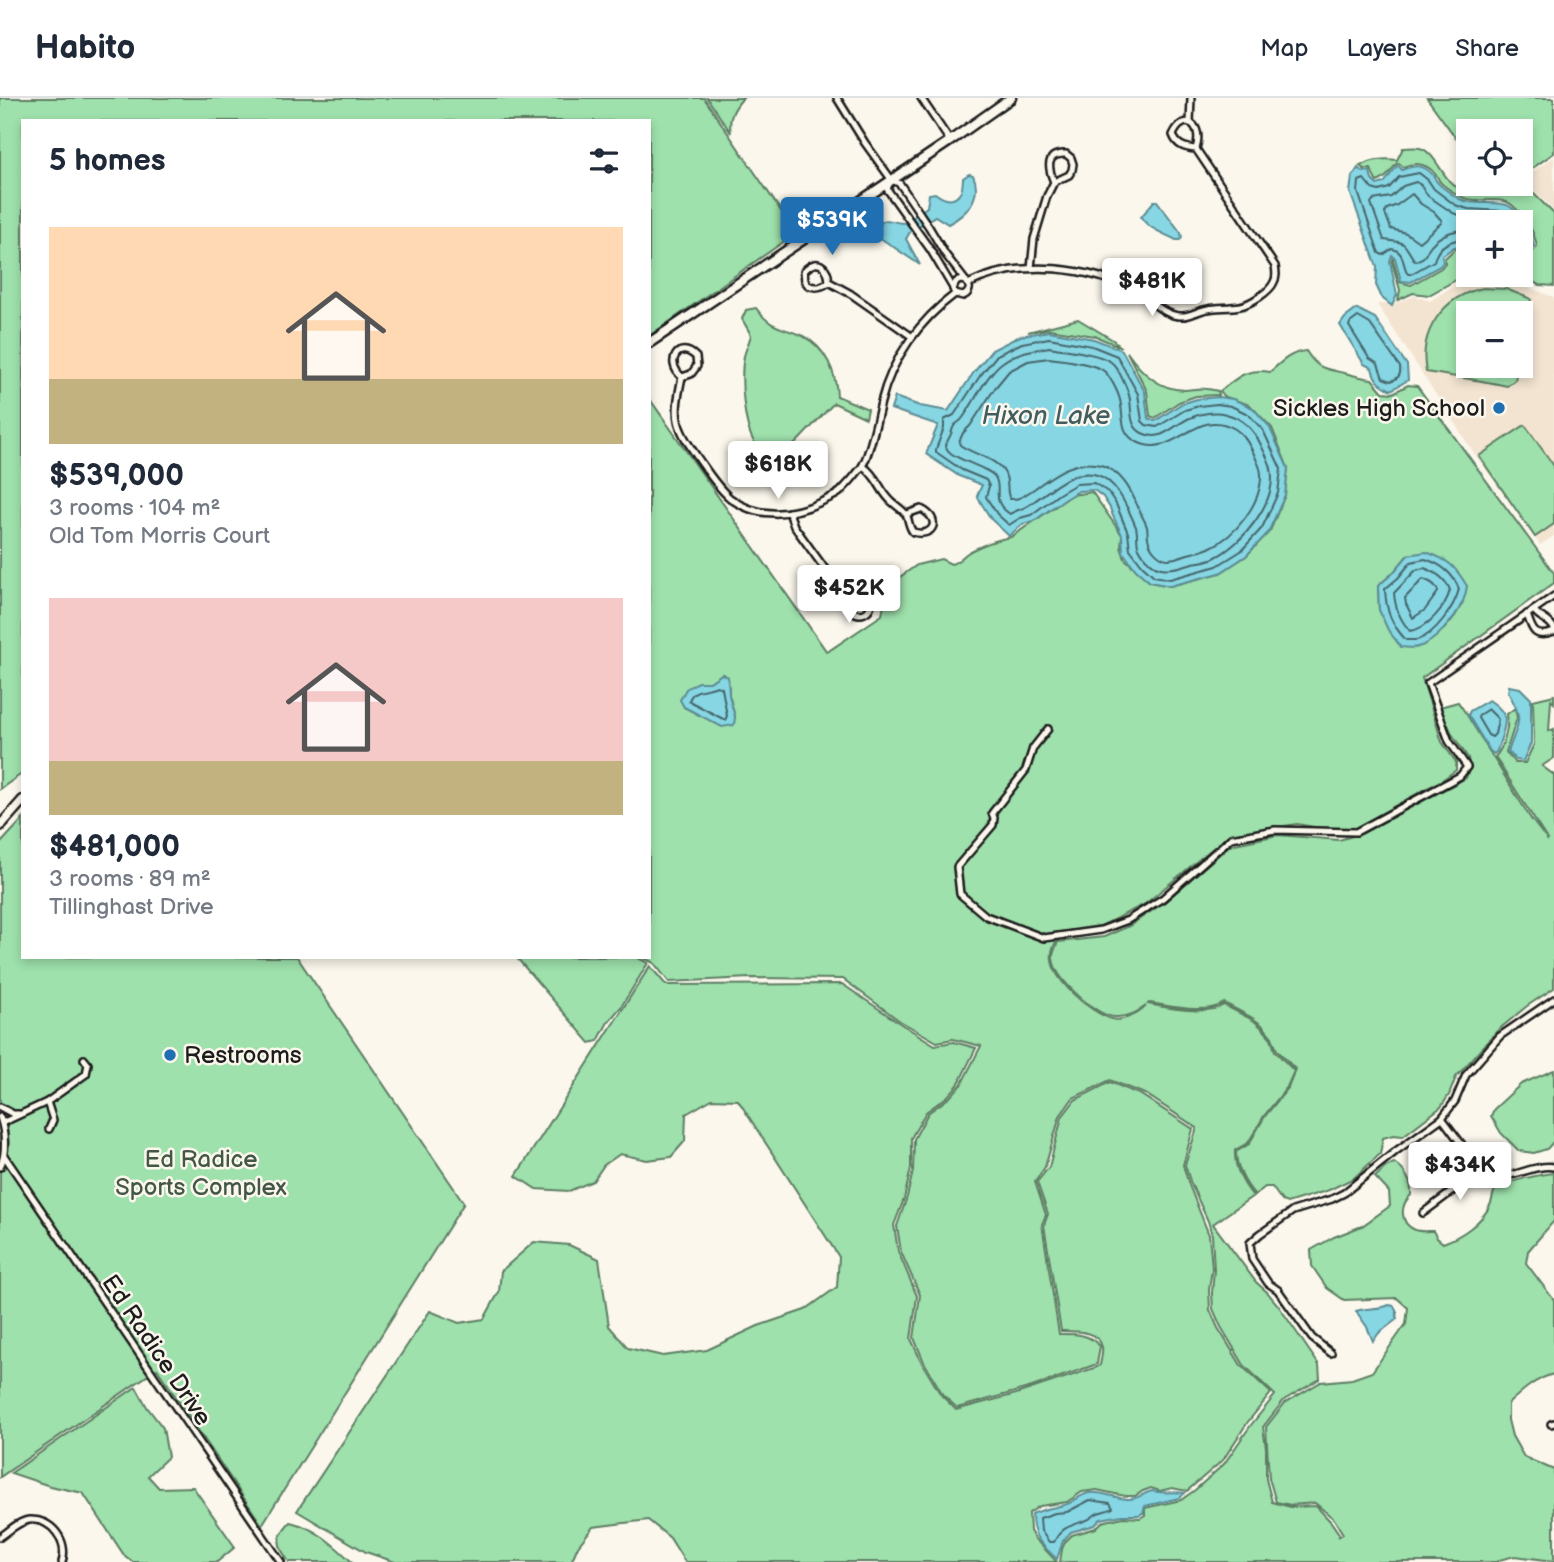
<!DOCTYPE html>
<html lang="en">
<head>
<meta charset="utf-8">
<style>
  body { margin:0; font-family:"Balsamiq Sans",sans-serif; background:#f2f2f3; color:#1f2937; height:100vh; display:flex; flex-direction:column; font-size:26px; white-space:nowrap }
  * { box-sizing:border-box; margin:0 }
  p { font-size:23px; color:#747a83 }
  .icon { flex:none; width:38px; height:38px; fill:none; stroke:currentColor; stroke-width:2; stroke-linecap:round; stroke-linejoin:round }
  .map { position:relative; flex:1; overflow:hidden }
  .details { position:absolute; left:21px; top:21px; width:630px; height:840px; display:flex; flex-direction:column; background:#fff; border-radius:0px; box-shadow:0 4px 10px #0003 }
  .details>* { flex:none }
  .controls { position:absolute; left:1456px; top:21px; display:grid; gap:14px }
  .controls a { display:grid; place-items:center; width:77px; height:77px; border-radius:0px; background:#fff; box-shadow:0 4px 10px #0003; font-size:35px }
  .price { position:absolute; translate:-50% -60px; padding:0 16px; border-radius:7px; background:#fff; color:#222; font-size:23px; line-height:46px; filter:drop-shadow(0 2px 4px #0008) }
  .price::after { content:''; position:absolute; left:50%; top:42px; width:21px; height:16px; margin-left:-10px; background:inherit; clip-path:polygon(0 0,100% 0,50% 100%) }
  .price.active { background:#1f6fb2; color:#fff }
  ul { padding:0; list-style:none }
  li { display:grid; align-content:center; gap:14px; height:371px; padding:0 28px }
  li span { display:grid; place-items:center; height:217px; border-radius:0px; color:#555 }
  li>.icon { margin-inline-start:auto }
  span .icon { width:126px; height:126px; fill:#fffc; stroke-width:1 }
  li b { font-size:30px }
  h2 { display:flex; justify-content:space-between; align-items:center; height:84px; padding:0 28px; font-size:30px }
  header { display:flex; align-items:center; gap:42px; box-sizing:border-box; height:98px; padding:0 35px; background:#fff; border-bottom:2px solid #e0e1e3 }
  header strong { font-size:33px }
  nav { display:flex; gap:38px; margin-inline-start:auto; font-size:24px }
  .map>svg:first-child { display:block }
  .built { fill:#f3e4d1; fill-rule:evenodd }
  .green { fill:#9ee1ac; stroke:#5d7e64; stroke-width:2; fill-rule:evenodd }
  .water { fill:#86d6e3; stroke:#5c8c93; stroke-width:2 }
  .lines { fill:none; stroke-linecap:round; stroke-linejoin:round }
  .shore { stroke:#46666c; stroke-width:2 }
  .street-casing { stroke:#1c1c1c; stroke-width:10 }
  .secondary-casing { stroke:#1c1c1c; stroke-width:13 }
  .street { stroke:#fbf7ec; stroke-width:5 }
  .secondary { stroke:#fbf7ec; stroke-width:8 }
  .poi-dot { fill:#1f6fb2; stroke:#fbf7ec; stroke-width:2.5 }
  .labels { text-anchor:middle; stroke-width:5; stroke-linejoin:round; paint-order:stroke }
  .poi-label { font-size:24px; fill:#1c1c1c; stroke:#fbf7ec; text-anchor:end }
  .park-label { font-size:24px; fill:#435747; stroke:#fbf7ec }
  .street-label { font-size:24px; fill:#1c1c1c; stroke:#fbf7ec }
  .water-label { font-size:26px; font-style:italic; fill:#415d62; stroke:#fbf7ec }
</style>
</head>
<body>
<header>
<strong>Habito</strong>
<nav><a>Map</a><a>Layers</a><a>Share</a></nav>
</header>
<div class="map">
<svg width="1554" height="1464" viewBox="0 0 1554 1464">
  <rect width="100%" height="100%" fill="#fbf7ec"/>
  <filter id="ink" filterUnits="userSpaceOnUse"><feTurbulence type="fractalNoise" baseFrequency=".0143" numOctaves="2"/><feDisplacementMap in="SourceGraphic" scale="14" xChannelSelector="R" yChannelSelector="G"/><feConvolveMatrix kernelMatrix="1 2 1 2 8 2 1 2 1" color-interpolation-filters="sRGB"/></filter>
  <g filter="url(#ink)">
    <g class="built">
      <polygon points="1554,59 1554,113 1522,81"/>
      <path d="M1470 177H1493L1554 199V438L1540 447 1472 352 1377 206H1394L1414 198 1430 203ZM1468 215H1521V268H1468Z"/>
    </g>
    <g class="green">
      <polygon points="0,0 704,0 796,135 649,238 649,23 23,23 23,675 0,691"/>
      <path d="M707 0H743C733 11 728 21 731 35Z"/>
      <polygon points="1427,0 1554,0 1554,55 1521,78 1521,33 1468,33 1468,51 1456,40"/>
      <path d="M1403 50C1408 50 1415 49 1420 50 1438 55 1443 87 1462 91 1473 94 1489 94 1500 90 1510 87 1509 86 1521 86V83L1554 116V188L1540 187 1515 177H1521V166L1527 161 1537 148C1533 131 1526 119 1512 107 1500 97 1475 107 1460 98 1454 95 1447 90 1442 86 1436 80 1441 83 1436 77 1427 65 1415 64 1403 69L1399 65H1397C1391 72 1387 81 1377 84L1375 81 1371 71H1364L1360 68C1372 61 1383 60 1397 62Z"/>
      <polygon points="1468,149 1468,173 1463,178 1429,197 1413,195 1398,202 1400,192 1392,164 1393,161 1399,184 1411,187 1441,170 1445,165 1445,160 1455,151"/>
      <path d="M1483 190 1506 191 1531 201 1521 258V215H1468V268H1518L1515 282 1507 288C1480 282 1453 279 1426 274 1418 234 1443 198 1483 190Z"/>
      <path d="M756 210C772 232 781 228 803 238 826 250 836 274 837 298L868 311 866 320 834 305 797 344 781 358C773 357 763 355 757 348 743 332 740 279 744 258 746 251 749 244 751 237L742 221 746 212Z"/>
      <polygon points="1078,221 1113,242 1121,249 1095,238 1049,231 1028,234"/>
      <path d="M1306 253C1318 272 1324 270 1344 275 1354 277 1361 280 1372 281L1383 294 1393 295 1408 287 1417 288 1554 475V485L1422 580 1442 644 1456 664V672L1445 680 1353 731 1331 732 1297 726 1230 736 1145 806 1101 828 1062 835C1058 841 1052 848 1052 855 1048 879 1090 915 1112 921 1123 924 1139 916 1146 908 1137 914 1127 920 1115 919 1097 918 1058 883 1054 865 1051 857 1055 851 1058 844L1104 839 1129 828 1165 804 1230 747 1278 737 1339 742 1363 735 1466 680 1470 670 1468 660 1452 636 1440 609 1458 604 1467 617 1531 721 1548 743 1495 659C1504 649 1509 629 1507 616L1515 610 1517 620 1506 654 1515 665H1525L1534 646 1533 602 1554 597V605L1551 602 1549 633 1554 631V660L1542 668 1554 677V890L1527 908 1497 933 1456 979 1449 997 1441 1009 1403 1038 1393 1037 1383 1040 1380 1056 1354 1080 1329 1092 1287 1105 1282 1103 1272 1089H1265L1255 1097C1245 1086 1236 1069 1236 1054L1249 1046 1265 1018 1288 990 1295 971 1277 952 1272 939 1262 927 1251 919 1224 905C1205 917 1171 908 1149 905L1148 906C1167 910 1207 918 1224 907L1253 922 1261 929 1271 940 1275 953 1294 973 1287 989 1264 1018 1248 1045 1235 1052C1234 1069 1243 1086 1253 1098L1213 1126 1256 1184 1267 1194 1278 1207 1319 1267 1320 1281 1284 1302 1263 1329 1266 1350V1381L1272 1404 1290 1409 1316 1408 1331 1424 1340 1437 1338 1439 1343 1436 1334 1421 1315 1405 1291 1407 1276 1404 1269 1380 1266 1329 1285 1305 1321 1284 1352 1281 1372 1274 1406 1226 1408 1210 1397 1200 1344 1202 1327 1190 1312 1168 1311 1152 1334 1139 1362 1128 1390 1108 1389 1094 1375 1079 1386 1069 1394 1065C1405 1072 1412 1084 1411 1097 1400 1107 1399 1125 1415 1132 1419 1134 1428 1133 1433 1133L1437 1140 1443 1145C1460 1139 1482 1125 1490 1107 1493 1103 1492 1096 1495 1092 1501 1084 1543 1076 1554 1075V1123L1528 1153 1526 1165 1554 1202V1276C1536 1280 1521 1294 1508 1306V1322L1512 1338 1524 1359 1554 1372V1463L1515 1458 1499 1462 1498 1464H1060L1062 1451 1065 1444 1072 1437 1096 1430 1102 1424 1123 1419 1140 1420 1145 1417V1410L1181 1402 1195 1392 1224 1366 1251 1327 1275 1297 1244 1267 1221 1229 1213 1211 1212 1195 1214 1172 1212 1137 1208 1123 1191 1086 1185 1067 1197 1030 1147 997 1110 982 1073 1000 1060 1018 1045 1069 1035 1084 1046 1117 1042 1126 1059 1236C1075 1236 1088 1235 1100 1248L1097 1266 1032 1289 957 1310 943 1297 924 1264 914 1240 920 1197 901 1154 897 1128 907 1099 913 1073 914 1041 928 1015 950 999 961 987 981 948 953 941 937 944 900 923 843 881 750 880 669 884 654 865 642 859H649V300L827 554 882 517 886 494 897 481 917 467 941 461 951 466C958 464 961 460 966 456 976 449 998 441 1011 439L1072 397 1092 394 1122 437 1121 449 1125 461 1150 484 1170 488 1220 475 1246 458 1270 433 1285 397 1288 370 1272 330 1250 307 1223 298 1220 293C1238 279 1246 270 1270 274 1281 264 1291 254 1306 253ZM1408 457 1463 504 1455 518 1444 531 1379 512 1378 488 1393 475ZM722 576 728 579 729 597 735 619 699 617 684 609 698 584H710Z"/>
      <path d="M1127 254C1141 274 1159 292 1185 292 1198 291 1204 289 1218 293L1219 297 1196 298 1179 304 1155 320 1150 318 1147 293Z"/>
      <polygon points="1525,327 1554,368 1554,426 1535,439 1479,358"/>
      <polygon points="23,721 23,859 297,859 464,1105 262,1427 157,1271 0,1379 0,746"/>
      <polygon points="516,859 636,859 648,865 621,909 608,924 598,943 590,945"/>
      <path d="M650 868 666 887 842 886 901 926 935 947 954 944 976 950 958 987 948 998 926 1014 911 1040V1070L904 1101 894 1127 898 1153 917 1198 911 1241 922 1265 941 1297 956 1312 1016 1296 1097 1269 1100 1267C1101 1262 1103 1254 1102 1249 1098 1232 1075 1233 1061 1233L1044 1127 1048 1116 1037 1084 1049 1069 1062 1019 1075 1002 1110 984 1141 997 1193 1031 1183 1067 1189 1087 1209 1137 1212 1170 1209 1192 1210 1212 1218 1230 1241 1267 1271 1295 1247 1325 1223 1362 1187 1393 1172 1390 1160 1393 1151 1390 1143 1393 1135 1398H1125L1097 1392 1082 1394 1067 1404 1040 1408 1029 1415 1030 1433 1034 1440 1057 1464H685L670 1440 648 1422 593 1429 578 1448 571 1464H395L366 1454 297 1413 430 1213 459 1225 484 1221 499 1194 501 1173 534 1144 569 1147 599 1161 609 1228 628 1250 663 1258 707 1252 758 1228 805 1212 837 1189 839 1159 738 1002 712 1001 686 1016 685 1043 671 1059 647 1062 620 1056 604 1067 593 1083 569 1093 536 1091 516 1078Z"/>
      <polygon points="1554,972 1554,1043 1547,1051 1534,1055 1519,1053 1501,1035 1491,1018 1494,1011 1521,986"/>
      <polygon points="136,1289 147,1309 163,1330 168,1359 148,1378 159,1390 193,1389 235,1449 217,1464 133,1464 124,1457 83,1395 50,1388 11,1375"/>
      <path d="M290 1424C316 1430 333 1446 352 1464H289C277 1447 275 1440 290 1424Z"/>
    </g>
    <g class="water">
      <path d="M1398 67 1402 72C1414 67 1423 66 1432 76 1435 79 1435 82 1438 85 1441 89 1456 99 1460 101 1473 108 1501 102 1509 108 1524 118 1530 131 1534 148L1521 162V124H1468V147L1458 149H1454L1442 158 1443 164 1440 168 1411 184 1401 183 1395 160 1392 157 1390 163 1397 197 1392 208 1382 200 1376 187 1377 169 1350 94 1352 79 1358 70 1363 74 1370 73 1372 82 1377 87 1384 85Z"/>
      <path d="M969 76 973 77C983 99 966 117 948 126L935 118 910 134 906 141 920 167 873 135C886 114 887 125 904 125L927 109 929 96 935 95C952 108 963 100 963 80Z"/>
      <path d="M1154 103H1157L1181 135 1182 140 1180 142H1176C1165 136 1148 131 1141 119Z"/>
      <path d="M1357 211 1375 220 1407 267 1408 282 1391 292C1380 286 1375 283 1372 270L1364 266 1340 227 1345 220Z"/>
      <polygon points="1049,233 1094,241 1122,252 1145,294 1148,320 1155,323 1181,306 1197,301 1218,299 1233,301 1253,310 1269,328 1288,370 1285,397 1268,435 1246,458 1220,475 1170,488 1150,484 1136,472 1123,454 1122,437 1113,418 1110,410 1103,399 1094,392 1079,393 1063,402 1034,423 1023,426 1009,438 991,421 977,398 982,387 959,378 926,356 938,327 891,311 895,299 920,308 948,313 974,274 992,252 1020,238"/>
      <path d="M1426 454C1449 462 1455 468 1467 488 1466 494 1465 500 1462 505 1456 519 1434 546 1418 549 1413 551 1406 549 1401 549L1388 532 1379 512 1378 488 1393 475 1408 457Z"/>
      <polygon points="722,576 728,579 729,597 735,619 734,627 722,629 684,609 680,602 686,591 698,584 710,584"/>
      <path d="M1509 588 1520 590 1531 601V645L1523 663 1516 662 1508 654C1518 624 1525 623 1508 594Z"/>
      <path d="M1489 602C1514 618 1504 628 1497 653L1494 656 1490 653 1468 617 1470 613Z"/>
      <path d="M1389 1207 1394 1208 1397 1215V1221L1379 1235 1373 1243 1367 1229 1356 1213C1367 1209 1379 1212 1389 1207Z"/>
      <path d="M1152 1393C1164 1396 1173 1393 1185 1395L1179 1400 1145 1408 1143 1415 1139 1417H1122L1101 1421 1095 1427 1071 1434 1063 1443 1057 1461C1040 1445 1032 1440 1032 1416 1042 1411 1053 1410 1064 1407 1073 1405 1079 1397 1089 1395 1101 1393 1114 1400 1127 1401 1138 1402 1142 1395 1152 1393Z"/>
    </g>
    <g class="lines">
      <g class="shore">
        <polygon points="1412,96 1421,106 1434,114 1442,123 1441,125 1419,144 1406,135 1391,131 1385,115 1387,111 1397,107"/>
        <path d="M1468 131C1453 133 1442 135 1431 147 1423 157 1429 158 1415 163 1401 143 1409 145 1384 142L1371 105 1373 102 1391 99 1403 88 1416 84 1421 87 1428 98 1453 115 1467 120 1500 122 1504 124"/>
        <path d="M1468 140C1452 142 1439 145 1434 163L1411 176H1408C1402 167 1405 153 1392 151L1383 157 1379 155 1358 94 1359 83 1364 81 1372 91 1379 93 1389 90 1399 79 1419 75 1428 82 1434 91 1455 107 1468 111 1503 113 1517 124"/>
        <path d="M1358 219 1370 226 1400 269C1401 277 1399 280 1391 283L1383 280 1378 266 1369 260 1349 228 1350 225Z"/>
        <polygon points="1049,240 1092,248 1117,258 1138,296 1142,323 1146,327 1157,329 1185,312 1199,308 1217,306 1231,308 1248,316 1263,332 1281,371 1278,395 1262,430 1241,453 1217,468 1170,481 1154,478 1142,467 1130,451 1128,435 1116,406 1108,394 1094,385 1076,386 1059,396 1031,417 1020,420 1009,427 997,416 986,399 989,388 986,382 962,372 936,354 936,351 944,330 944,322 954,317 980,278 997,257 1022,245"/>
        <path d="M1049 249C1065 252 1098 255 1111 264 1118 269 1129 293 1130 302 1132 314 1129 328 1142 335 1162 345 1173 327 1190 320 1201 315 1215 313 1226 316 1243 320 1254 332 1261 347 1264 354 1270 363 1271 371 1278 403 1242 447 1214 460 1208 463 1200 464 1193 465 1170 472 1153 477 1139 450 1136 444 1138 436 1136 429 1125 403 1110 365 1074 378 1058 383 1044 397 1029 407 1023 411 1016 412 1010 416 989 402 1003 392 995 379 988 368 947 361 946 348 946 344 949 341 950 338 952 335 952 331 954 328 956 325 960 324 962 321 974 305 987 275 1003 264 1016 254 1033 252 1049 249Z"/>
        <path d="M1049 260C1062 262 1096 265 1105 274 1111 280 1118 294 1120 302 1124 318 1119 335 1137 344 1175 363 1195 307 1235 331 1245 337 1249 347 1254 356 1256 362 1261 369 1261 376 1262 405 1235 439 1209 450 1203 453 1195 454 1188 456 1182 458 1174 461 1168 461 1160 461 1151 451 1149 444 1147 439 1148 434 1147 429 1145 422 1140 416 1138 409 1131 392 1121 373 1101 367 1075 360 1053 377 1034 391 1026 396 1020 402 1010 401 1005 393 1010 383 1004 374 996 360 974 357 960 347L959 344 963 335 970 328 995 290 1009 273 1028 263Z"/>
        <path d="M1425 461C1441 466 1453 475 1459 491 1455 508 1435 537 1417 542 1415 542 1407 542 1406 542 1391 526 1386 513 1385 491L1398 480 1411 464Z"/>
        <path d="M1424 470C1436 474 1445 480 1450 492 1446 509 1427 531 1410 533 1400 522 1395 510 1394 495L1416 472Z"/>
        <path d="M1423 481C1429 483 1437 487 1438 494L1425 512 1413 520 1406 506 1405 500Z"/>
        <path d="M717 588 722 590 727 618 725 622 689 603C693 589 707 593 717 588Z"/>
        <polygon points="1488,611 1498,621 1495,636 1492,639 1488,637 1478,620 1479,617"/>
        <path d="M1090 1402 1110 1405 1113 1410C1108 1413 1101 1413 1096 1416 1093 1418 1090 1421 1087 1422 1071 1428 1062 1428 1054 1444H1049L1041 1433 1040 1420 1055 1415 1067 1414Z"/>
      </g>
      <g class="street-casing">
        <g id="street">
          <path d="M837 0 865 45 891 81 900 86 929 129 945 156 968 186C971 191 968 196 963 198L955 196 953 191 956 184 961 182 966 183"/>
          <polyline points="921,0 950,43"/>
          <polyline points="1190,25 1191,0"/>
          <polyline points="890,84 887,91 930,151 953,190"/>
          <path d="M1031 170 1034 141 1047 98 1054 84 1069 77 1072 72 1073 66 1071 60 1066 56C1045 55 1048 70 1054 84"/>
          <path d="M829 184C822 189 816 191 808 187L805 183 804 173C817 159 828 167 829 184L851 196 911 238"/>
          <path d="M968 186C1020 160 1090 168 1140 196 1152 203 1166 219 1182 218 1191 218 1199 212 1208 211 1218 209 1229 210 1240 208 1250 206 1270 194 1274 184 1277 179 1276 174 1275 168L1196 51C1204 26 1184 13 1173 37 1177 48 1185 50 1196 51"/>
          <path d="M682 279C664 264 679 242 696 259L697 268 691 276 682 279C673 322 675 327 700 363 709 376 718 390 730 400 757 421 792 418 821 404 827 401 835 398 840 394 847 387 855 378 861 370 870 357 877 320 881 304 892 260 920 222 955 196"/>
          <path d="M863 368C878 379 878 390 891 403 896 408 904 412 907 418 909 424 909 429 913 434 934 440 942 421 921 411L907 416"/>
          <polyline points="789,414 794,428 848,503"/>
          <circle cx="860" cy="505" r="11"/>
          <path d="M1534 512C1539 521 1550 521 1554 531"/>
          <path d="M1527 516C1532 533 1535 541 1554 534"/>
          <polyline points="1048,631 1033,650 1026,672 992,715 994,720 993,727 957,769 960,796 986,818 1044,840 1101,832 1128,822 1163,800 1231,740 1275,732 1356,734 1460,678 1467,669 1449,643 1428,585 1554,498"/>
          <polyline points="47,1004 53,1022 49,1031"/>
          <polyline points="0,1009 13,1016 19,1016"/>
          <path d="M0 1019C5 1034 7 1055 0 1069"/>
          <path d="M1442 1020 1481 1072C1502 1090 1529 1065 1554 1069"/>
          <polyline points="2,1025 47,1004 86,976 88,966 84,961"/>
          <polyline points="5,1059 281,1464"/>
          <polyline points="1423,1115 1481,1072"/>
          <polyline points="1331,1255 1312,1240 1278,1192 1268,1185 1252,1161 1250,1145 1260,1136 1293,1113 1332,1101 1344,1095 1396,1053 1442,1020 1455,1003 1466,977 1500,938 1554,901"/>
          <polyline points="1551,1326 1554,1325"/>
          <path d="M0 1439C9 1433 19 1423 29 1422 51 1420 69 1443 62 1464"/>
        </g>
      </g>
      <g class="secondary-casing">
        <g id="secondary">
          <polyline points="649,245 950,43 1011,0"/>
          <polyline points="0,728 23,702"/>
        </g>
      </g>
      <use href="#street" class="street"/>
      <use href="#secondary" class="secondary"/>
    </g>
  </g>
  <g class="poi-dot">
    <circle cx="1499" cy="310" r="7"/>
    <circle cx="170" cy="957" r="7"/>
  </g>
  <g class="labels">
    <g class="poi-label">
      <text x="1485" y="318">Sickles High School</text>
      <text x="184" y="965" text-anchor="start">Restrooms</text>
    </g>
    <g class="park-label">
      <text x="201" y="1069">Ed Radice<tspan x="201" dy="28">Sports Complex</tspan></text>
    </g>
    <g class="street-label">
      <text transform="translate(157 1252) rotate(56)" y="8">Ed Radice Drive</text>
    </g>
    <g class="water-label">
      <text x="1046" y="326">Hixon Lake</text>
    </g>
  </g>
</svg>
<div class="controls">
<a><svg class="icon" aria-label="locate" viewBox="0 0 24 24"><circle cx="12" cy="12" r="6"/><path d="M12 2v4M12 18v4M2 12h4M18 12h4"/></svg></a>
<a>+</a>
<a>−</a>
</div>
<b class="price active" style="left:832px;top:159px">$539K</b>
<b class="price" style="left:1152px;top:220px">$481K</b>
<b class="price" style="left:778px;top:403px">$618K</b>
<b class="price" style="left:849px;top:527px">$452K</b>
<b class="price" style="left:1460px;top:1104px">$434K</b>
<section class="details">
<h2>5 homes<svg class="icon" aria-label="filters" viewBox="0 0 24 24"><path d="M4 7h16M4 17h16"/><circle cx="9" cy="7" r="2"/><circle cx="15" cy="17" r="2"/></svg></h2>
<ul>
<li><span style="background:linear-gradient(#ffd9b3 70%,#c2b280 0)"><svg class="icon" aria-label="home" viewBox="0 0 24 24"><path d="M3 11l9-7 9 7M6 9v11h12V9"/></svg></span><div><b>$539,000</b><p>3 rooms · 104 m²</p><p>Old Tom Morris Court</p></div></li>
<li><span style="background:linear-gradient(#f6c9c9 75%,#c2b280 0)"><svg class="icon" aria-label="home" viewBox="0 0 24 24"><path d="M3 11l9-7 9 7M6 9v11h12V9"/></svg></span><div><b>$481,000</b><p>3 rooms · 89 m²</p><p>Tillinghast Drive</p></div></li>
</ul>
</section>
</div>
</body>
</html>
